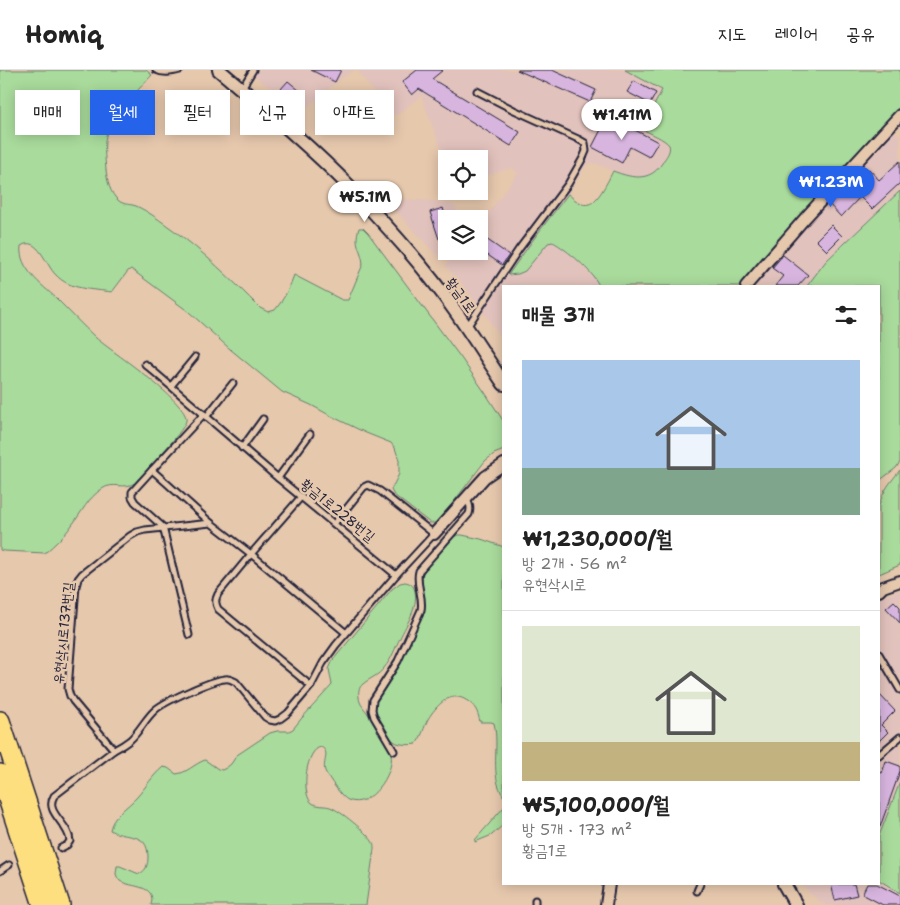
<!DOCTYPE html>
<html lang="ko">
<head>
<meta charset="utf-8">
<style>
  body { margin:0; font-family:"Shantell Sans","Poor Story",sans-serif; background:#f6f6f6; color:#222; height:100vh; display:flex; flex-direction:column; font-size:19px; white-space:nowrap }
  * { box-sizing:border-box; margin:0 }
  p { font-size:16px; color:#767676 }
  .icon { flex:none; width:28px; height:28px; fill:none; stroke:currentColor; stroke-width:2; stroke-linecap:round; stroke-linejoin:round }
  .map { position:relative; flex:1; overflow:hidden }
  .drawer { position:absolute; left:502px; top:215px; width:378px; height:600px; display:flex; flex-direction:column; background:#fff; border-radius:0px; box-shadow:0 2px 12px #0003 }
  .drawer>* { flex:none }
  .hud { position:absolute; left:15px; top:20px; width:412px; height:45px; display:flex; gap:10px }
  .fabs { position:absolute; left:438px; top:80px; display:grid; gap:10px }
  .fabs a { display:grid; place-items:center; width:50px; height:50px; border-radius:0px; background:#fff; box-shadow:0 2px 12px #0003; font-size:25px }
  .price { position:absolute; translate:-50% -42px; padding:0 11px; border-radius:18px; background:#fff; color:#222; font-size:16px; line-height:32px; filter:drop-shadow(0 1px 2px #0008) }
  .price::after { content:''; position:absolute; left:50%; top:30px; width:15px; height:11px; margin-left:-8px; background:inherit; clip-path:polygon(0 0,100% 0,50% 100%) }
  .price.selected { background:#2563eb; color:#fff }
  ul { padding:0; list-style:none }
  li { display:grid; align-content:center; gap:10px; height:265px; padding:0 20px }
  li+li { border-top:1px solid #e0e0e0 }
  li span { display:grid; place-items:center; height:155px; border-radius:0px; color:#555 }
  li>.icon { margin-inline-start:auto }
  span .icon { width:90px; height:90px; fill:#fffc; stroke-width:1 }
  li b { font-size:21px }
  h2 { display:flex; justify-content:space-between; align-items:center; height:60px; padding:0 20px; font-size:21px }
  .pill { padding:0 18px; border-radius:0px; background:#fff; box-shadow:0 2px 12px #0003; font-size:18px; line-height:45px }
  .pill.selected { background:#2563eb; color:#fff }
  header { display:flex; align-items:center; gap:30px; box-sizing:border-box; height:70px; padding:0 25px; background:#fff; border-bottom:1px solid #e0e0e0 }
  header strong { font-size:24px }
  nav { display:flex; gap:28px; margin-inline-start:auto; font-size:18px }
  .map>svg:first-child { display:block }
  .built { fill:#e2c2bc }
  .green { fill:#a9db9c; stroke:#667e6c }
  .building { fill:#d8b5df; stroke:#22223b }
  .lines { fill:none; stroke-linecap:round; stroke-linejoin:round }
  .service-casing { stroke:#22223b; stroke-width:9 }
  .minor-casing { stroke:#22223b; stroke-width:14 }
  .tertiary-casing { stroke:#22223b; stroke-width:16 }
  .motorway-casing { stroke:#22223b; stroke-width:22 }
  .service { stroke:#e6c8ad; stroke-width:5 }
  .minor { stroke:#e6c8ad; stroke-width:10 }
  .tertiary { stroke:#e6c8ad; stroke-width:12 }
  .motorway { stroke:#fedf80; stroke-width:19 }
  .labels { text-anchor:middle; stroke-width:5; stroke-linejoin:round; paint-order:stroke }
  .street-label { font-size:14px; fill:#22223b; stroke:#e6c8ad }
</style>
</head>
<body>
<header>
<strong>Homiq</strong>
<nav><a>지도</a><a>레이어</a><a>공유</a></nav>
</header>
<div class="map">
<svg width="900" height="835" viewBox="0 0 900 835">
  <rect width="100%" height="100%" fill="#e6c8ad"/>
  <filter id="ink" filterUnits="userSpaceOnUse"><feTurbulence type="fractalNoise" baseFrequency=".02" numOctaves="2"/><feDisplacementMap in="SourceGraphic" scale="10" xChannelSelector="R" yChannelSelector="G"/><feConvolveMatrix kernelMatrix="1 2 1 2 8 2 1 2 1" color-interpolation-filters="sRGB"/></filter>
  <g filter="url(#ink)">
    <g class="built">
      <polygon points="248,0 354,0 342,8 300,43"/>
      <polygon points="357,0 625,0 663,20 642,59 663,70 668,74 669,79 662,94 654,103 646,107 635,107 623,105 597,94 590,93 586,95 568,124 538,163 509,205 530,196 536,187 548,173 553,171 561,176 595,207 599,216 504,216 504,271 475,231 445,195 458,181 479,181 479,156 518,103 512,98 479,108 479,89 446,89 446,91 421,26 398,44 393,45 388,41"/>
      <polygon points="893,60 900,66 900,121 826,191 807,216 752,216 789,172 858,96"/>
      <polygon points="403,129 433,131 452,134 456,137 459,149 446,149 446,181 450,181 441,190 394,139"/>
      <polygon points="900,520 900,712 879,766 879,529"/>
      <polygon points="879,810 900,823 900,835 825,835 811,824 801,814 879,814"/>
    </g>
    <g class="green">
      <path d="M0 0H146L152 5C140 18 112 46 107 62 103 74 105 87 106 100 107 110 110 124 119 131 124 135 131 134 136 136 148 141 162 152 172 159 204 182 232 210 260 238L268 242 275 240C284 229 289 219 294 205L342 230H348L363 194C362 179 353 175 359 158H363L368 163 461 288 486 324 504 352V380L494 384 485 391 439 451 435 453H430L394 425 391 420 399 404V390L395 378 391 373 366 363 331 346 311 335 282 322 230 279 189 242 131 199 128 201 112 222C92 219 70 220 56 205 46 196 38 165 21 176 18 198 42 215 56 228 69 241 82 255 96 268 111 281 190 333 186 351 182 364 145 401 135 413 124 420 113 411 102 419 88 428 82 442 72 455 65 465 55 474 45 483L4 481 0 480Z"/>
      <path d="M625 0H900V37L888 52 741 216H599C594 202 566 179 553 172L548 173 525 201 518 204 508 205 538 163 568 124C573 128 582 137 589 134 598 132 609 109 613 101 634 109 652 112 664 90 667 86 671 80 669 75 665 69 649 63 642 59L662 20Z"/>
      <polygon points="900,121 900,392 896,398 879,411 879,216 807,216 826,191"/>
      <path d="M900 400V495L879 504V436C883 420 890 413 900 400Z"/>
      <path d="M462 465 481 469 504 477V727C489 705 500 677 494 653L491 652H480C478 642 475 635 466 630 450 620 436 636 428 649 424 657 422 667 416 674 410 675 404 675 397 673 386 668 372 642 376 631 380 620 390 611 395 602 403 590 408 576 413 563 417 556 420 550 423 542 428 527 418 513 424 501 427 494 447 470 454 467 457 465 458 465 462 465Z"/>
      <path d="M405 512C411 513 413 515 415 521 418 538 407 553 400 568 395 578 392 589 384 598 378 606 370 608 363 614 359 617 358 622 359 627 359 634 365 639 368 644 373 651 389 676 391 684 395 703 370 740 348 730 342 728 328 707 325 701 322 692 331 682 321 677 306 679 301 722 311 732 316 737 324 735 330 737 341 741 366 762 372 771 374 774 374 775 374 779L366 835H151C157 814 131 818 120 811 118 809 117 807 116 804L117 796H120L139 804C146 801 148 795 148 787 148 760 125 770 110 760 112 746 128 737 137 727 146 717 152 706 163 697L168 698 176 704C187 703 194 694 205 690L218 699 222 700 226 698 231 694 237 685 270 663 277 661H289L293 659 301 649 332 615 329 599 333 590 392 519 400 513Z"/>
      <polygon points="900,712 900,823 879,810 879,766"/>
      <polygon points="504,737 504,754 492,765 475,772 475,770"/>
    </g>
    <g class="building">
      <polygon points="311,0 341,0 335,12"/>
      <polygon points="417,0 443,0 432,9 520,62 511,76 419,19 412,25 402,12"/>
      <polygon points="517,0 552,0 596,20 590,32"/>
      <polygon points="288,11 306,26 298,35 280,20"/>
      <polygon points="634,11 656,23 650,34 627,22"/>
      <polygon points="608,46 658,72 649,87 630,77 622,93 592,77"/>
      <polygon points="900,91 900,113 872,139 860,127 841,147 828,133 838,123 841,125 869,99 879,110"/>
      <polygon points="443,138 446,148 446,167 439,169 430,142"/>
      <polygon points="831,155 842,166 827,181 816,170"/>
      <polygon points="479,164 509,185 502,195 479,179"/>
      <polygon points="783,185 808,205 798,216 775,216 783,206 772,198"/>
      <polygon points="894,531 900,537 900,553 886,538"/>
      <polygon points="879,624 895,641 881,655 888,662 879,671"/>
      <polygon points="886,691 900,696 900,701 880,757 879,757 879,702 882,703"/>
      <polygon points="831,814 854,814 857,825 835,830"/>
      <polygon points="867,814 877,814 900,826 900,835 883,835 862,824"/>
    </g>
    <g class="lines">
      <g class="service-casing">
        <g id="service">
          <path d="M156 0C164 4 172 2 180 0"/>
          <polyline points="242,18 253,0"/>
          <polyline points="467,257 519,179 568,114 583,88 586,81 585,73 578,69 514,40 477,21"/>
          <polyline points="145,294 278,408 396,505 434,464 380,421 368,415 364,417 334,454"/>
          <polyline points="171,316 195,287"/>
          <polyline points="204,344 152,400 211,453"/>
          <polyline points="206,347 233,313"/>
          <polyline points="242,378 263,349"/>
          <polyline points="152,400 132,422 132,427 135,432 163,457 189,565"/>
          <polyline points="278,408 310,364"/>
          <polyline points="879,584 900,620"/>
          <path d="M311 616 218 539C215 533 215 530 218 524L251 484 346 563"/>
          <path d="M114 680C120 677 125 674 130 670 140 661 145 649 155 640 165 631 212 610 225 609 229 608 232 610 236 612L265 647 270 650 275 651 280 649 288 643 311 616 323 593 336 575 396 505"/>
          <path d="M394 681 374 647 372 640 373 630 398 591 421 540C424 526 415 514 419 501L469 444C471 438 470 434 466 428"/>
          <polyline points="879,685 900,667"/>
          <path d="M61 778 67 775 70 771C69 753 44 743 54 726L114 680 73 631 70 626 68 619 76 516 78 509 82 504 130 466 137 462 145 460 211 453 251 484 301 427"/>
          <polyline points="0,801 9,795"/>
          <polyline points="697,821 700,814"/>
          <polyline points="535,835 535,830"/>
        </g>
      </g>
      <g class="minor-casing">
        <g id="minor">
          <polyline points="746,216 806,147 900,45"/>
          <polyline points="434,464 485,407 504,394"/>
          <polyline points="879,521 883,517 900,511"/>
          <polyline points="606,835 609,814"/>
        </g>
      </g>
      <g class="tertiary-casing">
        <g id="tertiary">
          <path d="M219 0C264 38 309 75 350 117 386 155 423 195 453 238 471 263 487 289 504 314"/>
          <polyline points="784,814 796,835"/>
        </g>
      </g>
      <g class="motorway-casing">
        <g id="motorway">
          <polyline points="0,651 60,835"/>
          <polyline points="0,704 43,835"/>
        </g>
      </g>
      <use href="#service" class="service"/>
      <use href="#minor" class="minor"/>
      <use href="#tertiary" class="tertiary"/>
      <use href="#motorway" class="motorway"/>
    </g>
  </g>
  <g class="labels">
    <g class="street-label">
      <text transform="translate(461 225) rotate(54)" y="5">황금1로</text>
      <text transform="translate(338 440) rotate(39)" y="5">황금1로228번길</text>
      <text transform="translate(63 563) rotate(-84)" y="5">유현삭시로137번길</text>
    </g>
  </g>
</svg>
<div class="fabs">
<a><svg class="icon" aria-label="locate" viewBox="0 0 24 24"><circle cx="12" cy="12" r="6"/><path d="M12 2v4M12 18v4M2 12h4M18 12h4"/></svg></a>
<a><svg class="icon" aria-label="layers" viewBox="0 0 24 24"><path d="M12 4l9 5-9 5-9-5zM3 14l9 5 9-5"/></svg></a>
</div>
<b class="price" style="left:622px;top:71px">₩1.41M</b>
<b class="price selected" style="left:831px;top:138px">₩1.23M</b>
<b class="price" style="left:365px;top:153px">₩5.1M</b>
<div class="hud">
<a class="pill">매매</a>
<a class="pill selected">월세</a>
<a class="pill">필터</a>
<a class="pill">신규</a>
<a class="pill">아파트</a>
</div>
<section class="drawer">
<h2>매물 3개<svg class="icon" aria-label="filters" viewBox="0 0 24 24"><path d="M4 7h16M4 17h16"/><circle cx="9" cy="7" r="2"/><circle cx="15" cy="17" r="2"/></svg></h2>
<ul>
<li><span style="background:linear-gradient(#a9c7e8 70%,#7fa58c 0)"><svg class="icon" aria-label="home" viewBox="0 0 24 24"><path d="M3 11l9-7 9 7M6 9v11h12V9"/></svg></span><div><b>₩1,230,000/월</b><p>방 2개 · 56 m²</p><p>유현삭시로</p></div></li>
<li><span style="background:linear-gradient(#dfe7d0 75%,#c2b280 0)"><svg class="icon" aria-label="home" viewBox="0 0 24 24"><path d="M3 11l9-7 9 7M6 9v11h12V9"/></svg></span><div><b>₩5,100,000/월</b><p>방 5개 · 173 m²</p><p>황금1로</p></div></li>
</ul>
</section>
</div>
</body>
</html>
